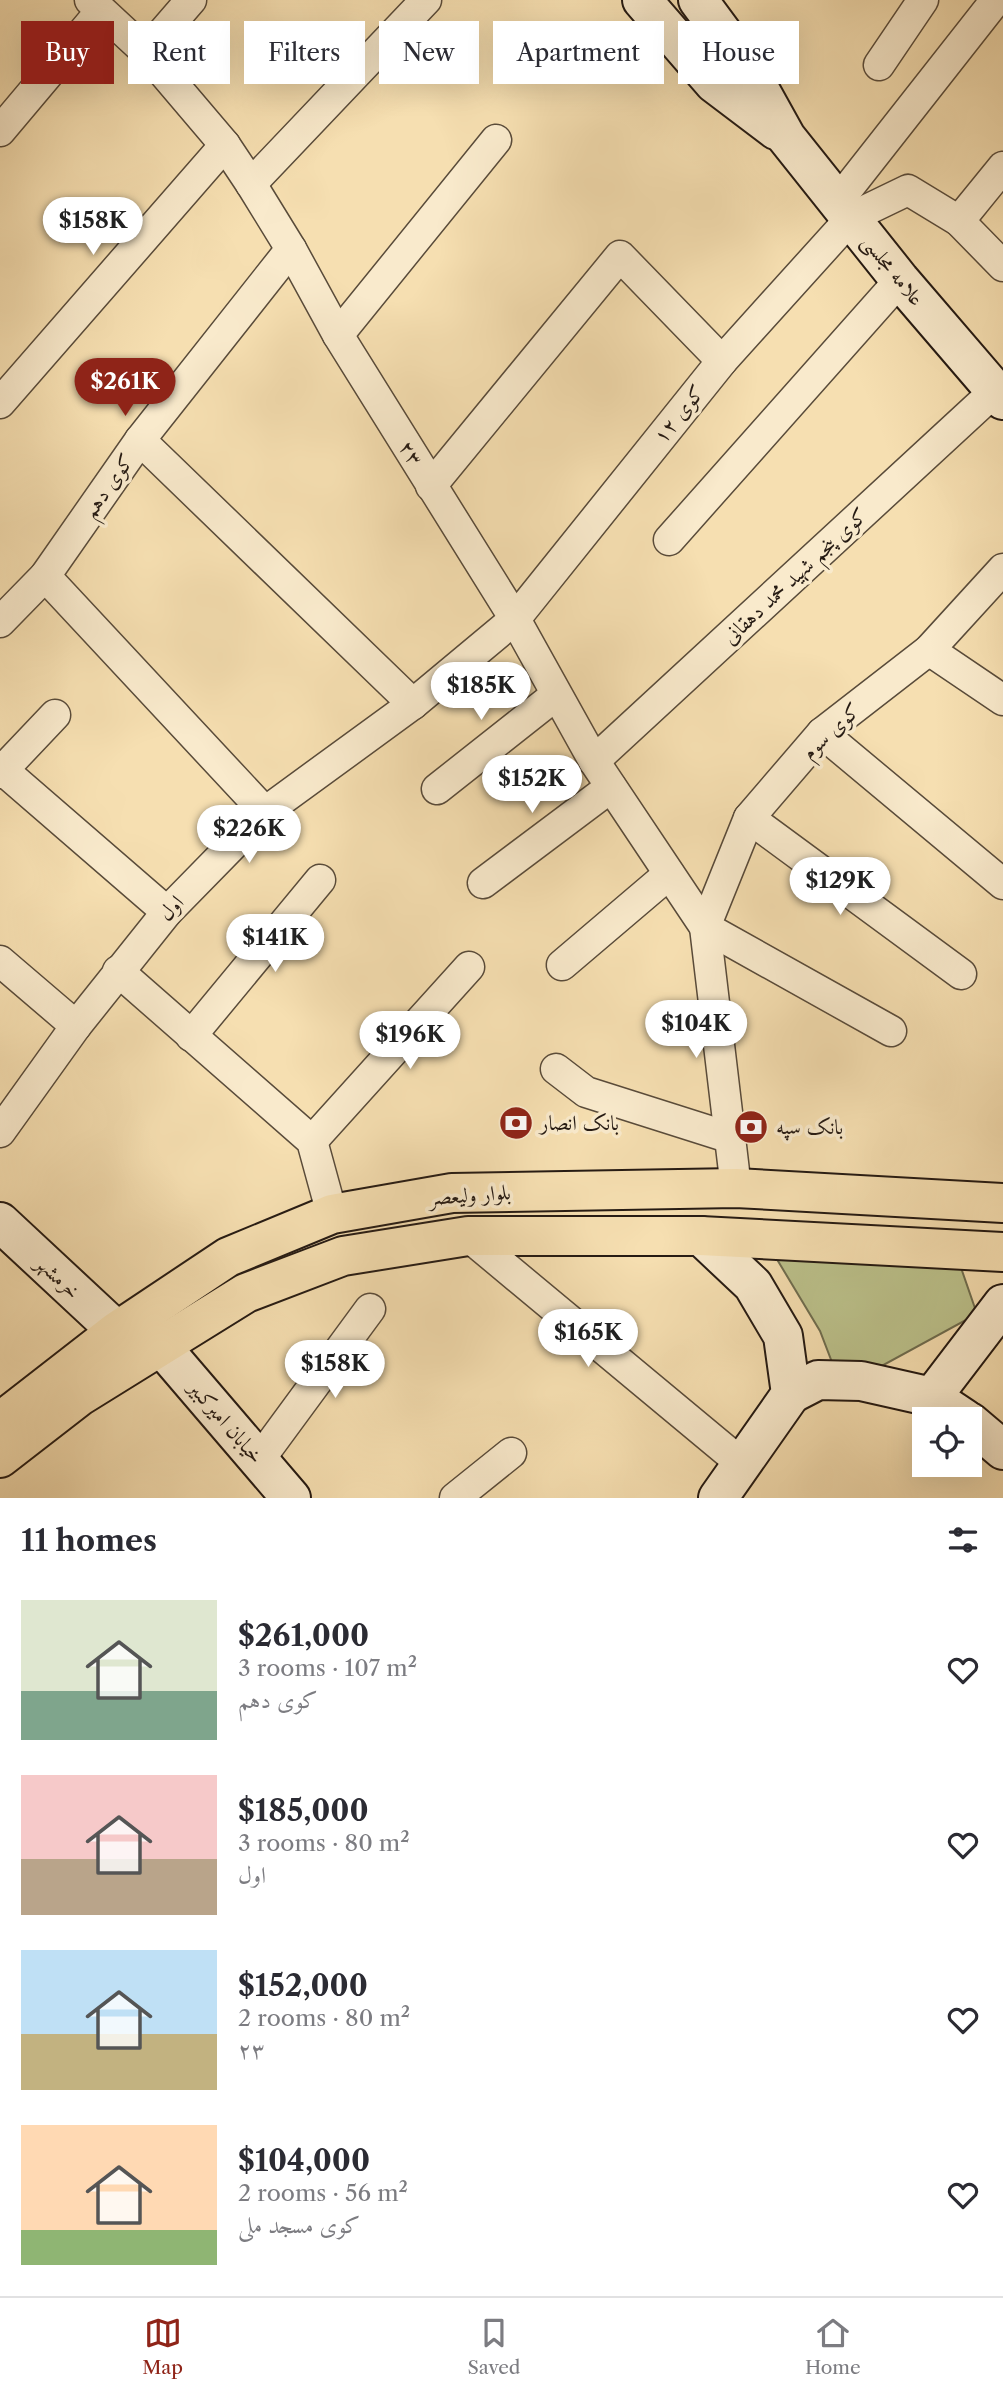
<!DOCTYPE html>
<html lang="en">
<head>
<meta charset="utf-8">
<style>
  body { margin:0; font-family:"Libre Caslon Text",Amiri,serif; background:#f2f2f3; color:#2b2b33; height:100vh; display:flex; flex-direction:column; font-size:26px; white-space:nowrap }
  * { box-sizing:border-box; margin:0 }
  p { font-size:23px; color:#7c7c81 }
  .icon { flex:none; width:38px; height:38px; fill:none; stroke:currentColor; stroke-width:2; stroke-linecap:round; stroke-linejoin:round }
  .map { position:relative; height:1498px; overflow:hidden }
  .details { display:flex; flex-direction:column; background:#fff; flex:1 }
  .details>* { flex:none }
  .top-card { position:absolute; left:21px; top:21px; width:962px; height:63px; display:flex; gap:14px }
  .fabs { position:absolute; left:912px; top:1407px; display:grid; gap:14px }
  .fabs a { display:grid; place-items:center; width:70px; height:70px; border-radius:0px; background:#fff; box-shadow:0 7px 28px #0002; font-size:35px }
  .price { position:absolute; translate:-50% -60px; padding:0 16px; border-radius:24px; background:#fff; color:#222; font-size:23px; line-height:46px; filter:drop-shadow(0 2px 4px #0008) }
  .price::after { content:''; position:absolute; left:50%; top:42px; width:21px; height:16px; margin-left:-10px; background:inherit; clip-path:polygon(0 0,100% 0,50% 100%) }
  .price.on { background:#8f2418; color:#fff }
  ul { padding:0; list-style:none }
  li { display:flex; align-items:center; gap:21px; height:175px; padding:0 21px }
  li span { display:grid; place-items:center; flex:none; width:196px; height:140px; border-radius:0px; color:#555 }
  li>.icon { margin-inline-start:auto }
  span .icon { width:84px; height:84px; fill:#fffc; stroke-width:1 }
  li b { font-size:30px }
  h2 { display:flex; justify-content:space-between; align-items:center; height:84px; padding:0 21px; font-size:30px }
  .pill { padding:0 24px; border-radius:0px; background:#fff; box-shadow:0 7px 28px #0002; font-size:24px; line-height:63px }
  .pill.on { background:#8f2418; color:#fff }
  .dock { display:flex; justify-content:space-around; align-items:center; height:98px; border-top:2px solid #e1e1e2; background:#fff; font-size:19px; color:#7c7c81 }
  .dock a { display:grid; justify-items:center; gap:4px }
  .dock .on { color:#8f2418 }
  .map>svg:first-child { display:block }
  .green { fill:#bcc28c; stroke:#706e50; stroke-width:2 }
  .lines { fill:none; stroke-linecap:round; stroke-linejoin:round }
  .street-casing { stroke:#594b3a; stroke-width:33 }
  .secondary-casing { stroke:#251a13; stroke-width:42 }
  .primary-casing { stroke:#251a13; stroke-width:42 }
  .street { stroke:#f9eacc; stroke-width:30 }
  .secondary { stroke:#f9eacc; stroke-width:38 }
  .primary { stroke:#f6dfb1; stroke-width:38 }
  .labels { text-anchor:middle; stroke-width:7; stroke-linejoin:round; paint-order:stroke }
  .street-label { font-size:21px; fill:#251a13; stroke:#f9eacc }
  .poi-label { font-size:21px; fill:#251a13; stroke:#f9eacc; text-anchor:start }
</style>
</head>
<body>
<div class="map">
<svg width="1003" height="1498" viewBox="0 0 1003 1498">
  <rect width="100%" height="100%" fill="#f6dfb1"/>
  <filter id="stains"><feTurbulence type="fractalNoise" baseFrequency=".00286" numOctaves="4"/><feColorMatrix values="0 0 0 0 .2 0 0 0 0 .09 0 0 0 0 .02 0 0 0 .5 -.17"/></filter>
  <radialGradient id="worn" r=".72"><stop offset=".6" stop-color="#630" stop-opacity="0"/><stop offset="1" stop-color="#630" stop-opacity=".3"/></radialGradient>
  <polygon class="green" points="772,1251 959,1262 977,1314 878,1368 835,1370 820,1331"/>
  <g class="lines">
    <g class="street-casing">
      <g id="street">
        <polyline points="90,0 146,52 225,145 251,184 291,249 338,335 515,619 594,761 705,927 891,1031"/>
        <polyline points="146,52 191,0"/>
        <polyline points="879,65 923,0"/>
        <polyline points="0,131 101,11"/>
        <polyline points="251,184 426,0"/>
        <polyline points="838,201 996,0"/>
        <polyline points="959,221 1003,167"/>
        <polyline points="338,335 496,140"/>
        <polyline points="0,403 225,145"/>
        <polyline points="140,440 413,704"/>
        <polyline points="431,486 620,256 722,361"/>
        <polyline points="669,540 900,280"/>
        <polyline points="45,576 265,812"/>
        <polyline points="0,622 45,576 140,440 291,249"/>
        <polyline points="929,650 1003,700"/>
        <polyline points="822,733 1003,884"/>
        <polyline points="594,761 995,391"/>
        <polyline points="3,770 167,912"/>
        <polyline points="0,773 55,715"/>
        <polyline points="437,789 556,695"/>
        <polyline points="749,818 961,974"/>
        <polyline points="483,883 611,787"/>
        <polyline points="0,961 76,1026"/>
        <polyline points="562,965 669,874"/>
        <polyline points="118,971 312,1141 332,1214"/>
        <polyline points="191,1036 320,880"/>
        <polyline points="556,1069 586,1092 731,1138"/>
        <polyline points="0,1132 76,1026 167,912 265,812 413,704 515,619 722,361 852,217 908,190 959,221 1003,266"/>
        <polyline points="312,1141 469,967"/>
        <polyline points="736,1188 705,927 749,818 822,733 929,650 1003,569"/>
        <polyline points="468,1236 741,1463"/>
        <polyline points="259,1460 370,1309"/>
        <polyline points="455,1498 511,1453"/>
      </g>
    </g>
    <g class="secondary-casing">
      <g id="secondary">
        <polyline points="642,0 714,83 776,130"/>
        <polyline points="698,0 746,65 786,137 900,280 1003,400"/>
        <polyline points="0,1222 117,1331"/>
        <polyline points="701,1236 753,1285 783,1336 791,1394 718,1498"/>
        <polyline points="160,1345 291,1498"/>
        <polyline points="791,1394 818,1380 861,1381 932,1397 965,1419"/>
        <polyline points="932,1397 1003,1304"/>
        <polyline points="970,1422 1003,1450"/>
      </g>
    </g>
    <g class="primary-casing">
      <g id="primary">
        <polyline points="0,1422 117,1331 228,1257 332,1214 452,1193 736,1188 1003,1203"/>
        <polyline points="0,1458 80,1396 246,1293 343,1256 468,1236 701,1236 1003,1252"/>
      </g>
    </g>
    <use href="#street" class="street"/>
    <use href="#secondary" class="secondary"/>
    <use href="#primary" class="primary"/>
  </g>
  <defs>
    <g id="bank-disc" transform="scale(1.75)"><circle r="9.5" fill="#8f2418" stroke="#f9eacc"/><path d="M-6-4H6V4H-6ZM0-2.3a2.3 2.3 0 1 0 0 4.6a2.3 2.3 0 1 0 0-4.6Z" fill="#fff"/></g>
  </defs>
  <g fill-rule="evenodd">
    <use href="#bank-disc" x="516" y="1123"/>
    <use href="#bank-disc" x="751" y="1127"/>
  </g>
  <g class="labels">
    <g class="street-label">
      <text transform="translate(893 270) rotate(51)" y="7">علامه مجلسی</text>
      <text transform="translate(679 414) rotate(-51)" y="7">کوی ۱۲</text>
      <text transform="translate(411 453) rotate(58)" y="7">۲۳</text>
      <text transform="translate(108 486) rotate(-55)" y="7">کوی دهم</text>
      <text transform="translate(795 576) rotate(-43)" y="7">کوی پنجم شهید محمد دهقانی</text>
      <text transform="translate(831 731) rotate(-43)" y="7">کوی سوم</text>
      <text transform="translate(171 908) rotate(-47)" y="7">اول</text>
      <text transform="translate(470 1195) rotate(-4)" y="7">بلوار ولیعصر</text>
      <text transform="translate(58 1277) rotate(43)" y="7">خرمشهر</text>
      <text transform="translate(226 1422) rotate(49)" y="7">خیابان امیرکبیر</text>
    </g>
    <g class="poi-label">
      <text x="540" y="1130">بانک انصار</text>
      <text x="776" y="1134">بانک سپه</text>
    </g>
  </g>
  <rect width="100%" height="100%" filter="url(#stains)"/>
  <rect width="100%" height="100%" fill="url(#worn)"/>
</svg>
<div class="fabs">
<a><svg class="icon" aria-label="locate" viewBox="0 0 24 24"><circle cx="12" cy="12" r="6"/><path d="M12 2v4M12 18v4M2 12h4M18 12h4"/></svg></a>
</div>
<b class="price" style="left:93px;top:257px">$158K</b>
<b class="price on" style="left:125px;top:418px">$261K</b>
<b class="price" style="left:481px;top:722px">$185K</b>
<b class="price" style="left:532px;top:815px">$152K</b>
<b class="price" style="left:249px;top:865px">$226K</b>
<b class="price" style="left:840px;top:917px">$129K</b>
<b class="price" style="left:275px;top:974px">$141K</b>
<b class="price" style="left:696px;top:1060px">$104K</b>
<b class="price" style="left:410px;top:1071px">$196K</b>
<b class="price" style="left:588px;top:1369px">$165K</b>
<b class="price" style="left:335px;top:1400px">$158K</b>
<div class="top-card">
<a class="pill on">Buy</a>
<a class="pill">Rent</a>
<a class="pill">Filters</a>
<a class="pill">New</a>
<a class="pill">Apartment</a>
<a class="pill">House</a>
</div>
</div>
<section class="details">
<h2>11 homes<svg class="icon" aria-label="filters" viewBox="0 0 24 24"><path d="M4 7h16M4 17h16"/><circle cx="9" cy="7" r="2"/><circle cx="15" cy="17" r="2"/></svg></h2>
<ul>
<li><span style="background:linear-gradient(#dfe7d0 65%,#7fa58c 0)"><svg class="icon" aria-label="home" viewBox="0 0 24 24"><path d="M3 11l9-7 9 7M6 9v11h12V9"/></svg></span><div><b>$261,000</b><p>3 rooms · 107 m²</p><p>کوی دهم</p></div><svg class="icon" aria-label="heart" viewBox="0 0 24 24"><path d="M12 20l-8-8c-3-5 5-10 8-4 3-6 11-1 8 4z"/></svg></li>
<li><span style="background:linear-gradient(#f6c9c9 60%,#b9a48a 0)"><svg class="icon" aria-label="home" viewBox="0 0 24 24"><path d="M3 11l9-7 9 7M6 9v11h12V9"/></svg></span><div><b>$185,000</b><p>3 rooms · 80 m²</p><p>اول</p></div><svg class="icon" aria-label="heart" viewBox="0 0 24 24"><path d="M12 20l-8-8c-3-5 5-10 8-4 3-6 11-1 8 4z"/></svg></li>
<li><span style="background:linear-gradient(#bfe0f5 60%,#c2b280 0)"><svg class="icon" aria-label="home" viewBox="0 0 24 24"><path d="M3 11l9-7 9 7M6 9v11h12V9"/></svg></span><div><b>$152,000</b><p>2 rooms · 80 m²</p><p>۲۳</p></div><svg class="icon" aria-label="heart" viewBox="0 0 24 24"><path d="M12 20l-8-8c-3-5 5-10 8-4 3-6 11-1 8 4z"/></svg></li>
<li><span style="background:linear-gradient(#ffd9b3 75%,#8fb573 0)"><svg class="icon" aria-label="home" viewBox="0 0 24 24"><path d="M3 11l9-7 9 7M6 9v11h12V9"/></svg></span><div><b>$104,000</b><p>2 rooms · 56 m²</p><p>کوی مسجد ملی</p></div><svg class="icon" aria-label="heart" viewBox="0 0 24 24"><path d="M12 20l-8-8c-3-5 5-10 8-4 3-6 11-1 8 4z"/></svg></li>
</ul>
</section>
<nav class="dock">
<a class="on"><svg class="icon" aria-label="map" viewBox="0 0 24 24"><path d="M3 6l6-2 6 2 6-2v14l-6 2-6-2-6 2zM9 4v14M15 6v14"/></svg>Map</a>
<a><svg class="icon" aria-label="saved" viewBox="0 0 24 24"><path d="M7 4h10v16l-5-4-5 4z"/></svg>Saved</a>
<a><svg class="icon" aria-label="home" viewBox="0 0 24 24"><path d="M3 11l9-7 9 7M6 9v11h12V9"/></svg>Home</a>
</nav>
</body>
</html>
